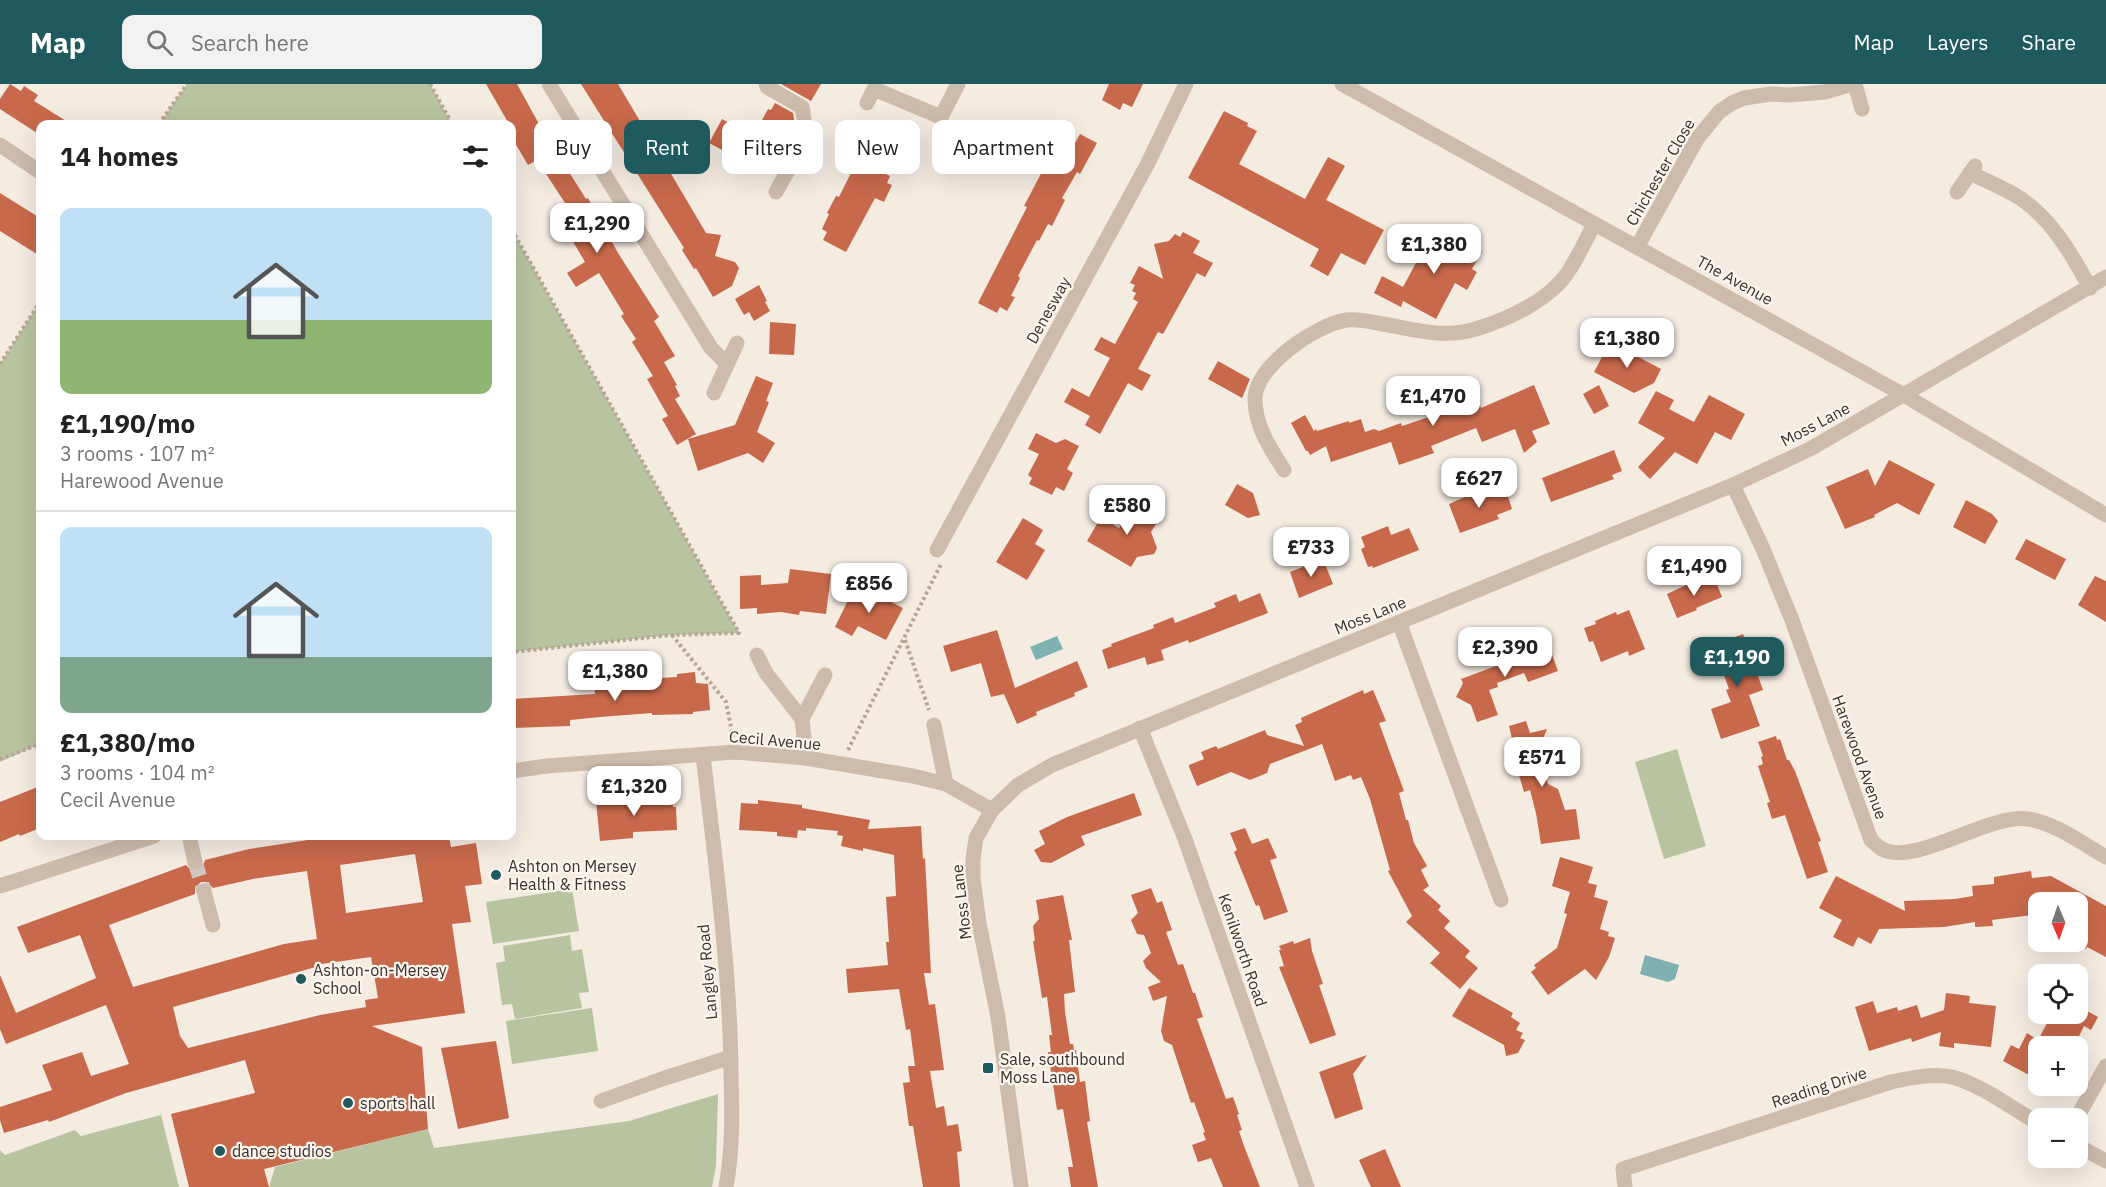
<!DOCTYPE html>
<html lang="en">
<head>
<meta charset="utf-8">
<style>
  body { margin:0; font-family:"IBM Plex Sans",sans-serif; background:#f2f2f2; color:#222; height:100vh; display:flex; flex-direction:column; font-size:22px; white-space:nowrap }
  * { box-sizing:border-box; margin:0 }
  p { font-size:20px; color:#767676 }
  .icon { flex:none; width:33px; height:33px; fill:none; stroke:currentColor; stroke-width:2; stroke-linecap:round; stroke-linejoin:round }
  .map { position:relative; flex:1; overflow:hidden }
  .panel { position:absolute; left:36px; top:36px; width:480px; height:720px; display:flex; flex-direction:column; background:#fff; border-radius:12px; box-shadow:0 6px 24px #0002 }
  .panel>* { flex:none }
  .guide { position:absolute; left:534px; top:36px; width:570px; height:54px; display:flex; gap:12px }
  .needle { width:39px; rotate:178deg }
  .controls { position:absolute; left:2028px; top:808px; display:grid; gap:12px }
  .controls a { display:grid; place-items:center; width:60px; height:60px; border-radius:12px; background:#fff; box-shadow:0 6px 24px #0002; font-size:30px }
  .price { position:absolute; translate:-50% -51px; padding:0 14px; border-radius:12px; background:#fff; color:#222; font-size:20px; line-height:39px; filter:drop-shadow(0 2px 3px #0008) }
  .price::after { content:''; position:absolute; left:50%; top:36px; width:18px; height:14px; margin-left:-9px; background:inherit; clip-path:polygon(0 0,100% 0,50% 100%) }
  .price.selected { background:#1f5a5e; color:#fff }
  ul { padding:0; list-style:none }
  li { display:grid; align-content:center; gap:12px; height:318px; padding:0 24px }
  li+li { border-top:2px solid #e0e0e0 }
  li span { display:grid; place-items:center; height:186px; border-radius:12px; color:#555 }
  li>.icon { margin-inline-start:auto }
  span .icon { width:108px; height:108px; fill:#fffc; stroke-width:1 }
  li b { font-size:26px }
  h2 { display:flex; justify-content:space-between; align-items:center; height:72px; padding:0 24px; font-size:26px }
  .chip { padding:0 21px; border-radius:12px; background:#fff; box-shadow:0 6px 24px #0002; font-size:21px; line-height:54px }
  .chip.selected { background:#1f5a5e; color:#fff }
  header { display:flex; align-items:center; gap:36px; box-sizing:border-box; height:84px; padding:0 30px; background:#1f5a5e; color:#fff }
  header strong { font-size:28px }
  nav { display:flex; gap:33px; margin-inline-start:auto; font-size:21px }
  .search { width:420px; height:54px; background:#f2f2f2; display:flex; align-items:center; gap:15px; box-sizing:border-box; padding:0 21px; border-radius:12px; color:#767676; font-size:22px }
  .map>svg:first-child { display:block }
  .green { fill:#b8c4a0 }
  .water { fill:#7fb0b2 }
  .building { fill:#c8694b; fill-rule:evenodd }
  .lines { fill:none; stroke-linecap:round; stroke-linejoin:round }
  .minor-tunnel { stroke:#cfc6bd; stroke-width:15; stroke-dasharray:15 8; stroke-linecap:butt }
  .path { stroke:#b9a596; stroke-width:4; stroke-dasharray:3 3; stroke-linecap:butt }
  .minor { stroke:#cdbbac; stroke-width:15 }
  .poi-dot { fill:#1f5a5e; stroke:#fbf5ee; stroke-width:2 }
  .labels { text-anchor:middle; stroke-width:4.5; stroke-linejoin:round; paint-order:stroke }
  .street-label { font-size:16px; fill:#3b302b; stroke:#fbf5ee }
  .poi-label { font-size:16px; fill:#3b302b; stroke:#fbf5ee; text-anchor:start }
</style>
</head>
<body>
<header>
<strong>Map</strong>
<div class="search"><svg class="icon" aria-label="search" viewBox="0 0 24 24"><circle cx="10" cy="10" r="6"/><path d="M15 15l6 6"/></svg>Search here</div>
<nav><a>Map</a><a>Layers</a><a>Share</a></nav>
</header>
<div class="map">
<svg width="2106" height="1103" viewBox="0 0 2106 1103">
  <rect width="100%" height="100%" fill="#f4ebe1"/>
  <g class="green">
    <polygon points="187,0 430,0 452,40 159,40"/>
    <polygon points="512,146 739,549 671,551 512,568"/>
    <polygon points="40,218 40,660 0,678 0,280"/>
    <polygon points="1677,665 1706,762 1664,775 1635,678"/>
    <polygon points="572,805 579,847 493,860 486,818"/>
    <polygon points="570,851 572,867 582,865 589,908 579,909 582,924 515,935 512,920 502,921 496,879 505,877 503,862"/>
    <polygon points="592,924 598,967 512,980 506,937"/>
    <polygon points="718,1010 716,1082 712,1103 269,1103 275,1083 428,1045 434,1064 629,1037"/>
    <polygon points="161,1031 179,1103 0,1103 0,1066 5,1071 75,1046 81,1052"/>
  </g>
  <g class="water">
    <polygon points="1057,552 1063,565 1036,576 1030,563"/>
    <polygon points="1645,871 1679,881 1675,895 1668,898 1640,890"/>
  </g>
  <g class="building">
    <polygon points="10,0 21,7 24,2 38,11 34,17 71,40 40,40 40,51 0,25 0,15"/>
    <polygon points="486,0 517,0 539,40 586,115 588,114 618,169 659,233 654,237 675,272 664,278 677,301 675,302 680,312 675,315 696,350 677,361 662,335 668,332 647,295 653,292 632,258 636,255 621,232 624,230 599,189 576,203 567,189 585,178 568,149 563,151 554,136 569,125 537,76 528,81 512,54 512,40 509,40"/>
    <polygon points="581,0 618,0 706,149 721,151 715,172 735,178 739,184 732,202 713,213 696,184 694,185 682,166 684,164"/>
    <polygon points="781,0 821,0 811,17"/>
    <polygon points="1109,0 1143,0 1132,23 1123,19 1120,26 1102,16"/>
    <polygon points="775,19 793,29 795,42 789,52 782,48 761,87 709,59 722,35 753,53 768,25 771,26"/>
    <polygon points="1224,27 1248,39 1247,42 1257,47 1239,80 1305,115 1328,73 1345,82 1326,116 1384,146 1365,181 1341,169 1328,192 1310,182 1319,165 1188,94"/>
    <polygon points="1080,50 1097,59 1080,90 1077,88 1062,114 1065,116 1052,142 1048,140 1039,157 1037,156 1018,192 1020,194 1011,212 1015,213 1007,227 1000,223 997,229 978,219 1027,123 1024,122 1046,80 1051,82 1061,63 1070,68"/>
    <polygon points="866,80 890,92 887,99 892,101 884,118 875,114 846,168 823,156 827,148 822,145 829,130 827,129 836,112 839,113 854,83 862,87"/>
    <polygon points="0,109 40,134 40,172 0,147"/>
    <polygon points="1433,147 1437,150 1443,147 1482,167 1472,185 1477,188 1467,206 1455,199 1436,235 1403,217 1401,223 1374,209 1382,192 1403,203"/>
    <polygon points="1183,148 1200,157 1193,169 1213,179 1205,193 1197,189 1163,250 1158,248 1138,285 1151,291 1142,307 1128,299 1100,350 1085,341 1090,332 1064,318 1072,304 1089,313 1110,274 1094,266 1101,253 1115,260 1138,218 1133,215 1136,209 1132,207 1135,201 1130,199 1139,182 1163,195 1154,160 1169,157 1175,150 1180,153"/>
    <polygon points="759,201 767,217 765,218 770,227 754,237 749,228 744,231 735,215"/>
    <polygon points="770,238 796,240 794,271 769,270"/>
    <polygon points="1610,258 1661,285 1654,299 1634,309 1594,288"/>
    <polygon points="1218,277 1250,295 1242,314 1208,295"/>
    <polygon points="756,292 773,299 766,317 769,318 757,348 775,359 763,379 748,369 698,387 688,355 735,341"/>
    <polygon points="1534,301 1550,340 1532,347 1537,358 1524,369 1515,345 1482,358 1476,344 1431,362 1434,369 1399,381 1391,358 1331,378 1326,362 1310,371 1308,367 1306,367 1291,339 1305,331 1314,347 1316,345 1317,347 1349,337 1349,339 1361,335 1365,348 1374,345 1379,347 1401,339 1402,342 1444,328 1440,318 1449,314 1448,311 1461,306 1463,310 1474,306 1481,324"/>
    <polygon points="1599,301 1609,322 1594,330 1583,310"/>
    <polygon points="1656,307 1674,316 1669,325 1694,338 1709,311 1745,330 1731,356 1715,348 1697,380 1675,368 1650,395 1638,383 1665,354 1638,339"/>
    <polygon points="1036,349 1056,359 1065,355 1079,362 1067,385 1073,389 1064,407 1056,403 1052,411 1029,400 1032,394 1028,391 1039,370 1028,365"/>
    <polygon points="1614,366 1622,387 1612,391 1614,395 1551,418 1542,394"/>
    <polygon points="1889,376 1935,400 1919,431 1897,419 1874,431 1875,433 1845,445 1826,403 1868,385 1875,402"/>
    <polygon points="1237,400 1253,409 1260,431 1248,434 1225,421"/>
    <polygon points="1488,403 1491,411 1506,406 1512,425 1497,431 1499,435 1460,449 1449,420"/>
    <polygon points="1966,416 1992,430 1998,437 1985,460 1953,443"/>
    <polygon points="1139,419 1161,432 1151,448 1157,464 1154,470 1137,473 1131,483 1087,457 1101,433 1119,444 1127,431 1131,431"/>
    <polygon points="1023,434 1043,446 1035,460 1045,466 1027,496 996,478"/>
    <polygon points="1388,442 1391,451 1409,444 1419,466 1373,484 1372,482 1368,483 1361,465 1365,463 1361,453"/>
    <polygon points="2026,455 2066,475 2055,496 2015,475"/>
    <polygon points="1323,475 1333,500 1299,514 1290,488"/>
    <polygon points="790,485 831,490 826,530 800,527 799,531 781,528 757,530 757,524 740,525 740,492 761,491 761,501 788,499"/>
    <polygon points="2095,492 2106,497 2106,538 2078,521"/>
    <polygon points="1704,495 1706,499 1715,495 1722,513 1696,524 1697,526 1677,534 1667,510 1697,496 1698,497"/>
    <polygon points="856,500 903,524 886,556 858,542 852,552 835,543"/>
    <polygon points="1260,509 1268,529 1189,559 1188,556 1161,566 1164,576 1147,581 1145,573 1108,585 1102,566 1112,562 1111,560 1154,544 1153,541 1173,533 1175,539 1216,523 1214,519 1236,510 1239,518"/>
    <polygon points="1629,526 1645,565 1629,572 1628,567 1601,578 1593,557 1589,558 1584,544 1596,540 1595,537 1616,528 1617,531"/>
    <polygon points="997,546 1015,604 1077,577 1088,603 1074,609 1075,612 1036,628 1037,631 1017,640 1004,610 991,613 981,579 951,588 943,562"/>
    <polygon points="1743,550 1763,606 1749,611 1760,642 1721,655 1711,625 1731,618 1726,606 1729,605 1713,561"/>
    <polygon points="1547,557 1558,587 1528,598 1524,589 1497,599 1498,603 1489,606 1498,631 1477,638 1471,621 1456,613 1463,599 1461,595 1512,576 1509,569"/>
    <polygon points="695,588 696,599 708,600 710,626 693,628 693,630 652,631 652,629 600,633 570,636 570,642 512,644 512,615 595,610 594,598 677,593 677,590"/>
    <polygon points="1363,606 1364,610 1373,606 1386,637 1379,639 1404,707 1399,709 1406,736 1408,736 1414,759 1427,782 1421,786 1429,802 1423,806 1441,822 1438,826 1450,837 1444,844 1470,867 1465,873 1478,884 1460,905 1430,879 1440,869 1406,838 1412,832 1388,787 1390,786 1370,715 1361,693 1353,696 1351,691 1335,697 1322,660 1270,680 1267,689 1250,696 1231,688 1197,702 1189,683 1189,681 1204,675 1201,668 1216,662 1218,665 1265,646 1267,651 1304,662 1295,641 1302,638 1301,634"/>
    <polygon points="1526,637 1530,649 1547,645 1542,657 1544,665 1538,666 1548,700 1558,705 1565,726 1576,725 1580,755 1541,760 1536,729 1530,706 1524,708 1510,660 1513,659 1509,642"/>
    <polygon points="1776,652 1777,656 1780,655 1787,676 1789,676 1795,687 1821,757 1818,758 1828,788 1807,795 1785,731 1772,735 1767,719 1770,718 1758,682 1763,680 1761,673 1763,672 1758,658"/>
    <polygon points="40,702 40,744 20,752 19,750 0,758 0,718"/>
    <polygon points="1134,709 1142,731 1081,752 1085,761 1051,779 1041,778 1034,766 1045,760 1039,747 1067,733"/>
    <polygon points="629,713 629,716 673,714 673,723 676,723 677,746 633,748 633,754 600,757 596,717"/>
    <polygon points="758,716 802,721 802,724 870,736 868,745 921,742 923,775 925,774 931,889 924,889 929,921 935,920 944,986 930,987 936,1024 944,1022 947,1042 958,1040 962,1067 957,1068 960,1103 923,1103 913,1042 909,1042 903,999 910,998 908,982 915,982 910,945 906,946 899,905 848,909 846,885 888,881 886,858 889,858 886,813 896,812 894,771 863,764 863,767 841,762 843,752 837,751 838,747 806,744 806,747 798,746 797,754 777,752 777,748 739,746 741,719 758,720"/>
    <polygon points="1245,744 1252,760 1268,754 1277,774 1270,776 1288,828 1264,836 1259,821 1256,822 1234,768 1237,766 1230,749"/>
    <path d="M334 752H449L451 763 476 759 482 800 465 802 471 838 452 840 465 929 372 942 422 963 428 1045 264 1085 269 1103H189L171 1030 255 1009 245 976 126 1009 49 1038 48 1036 4 1049 0 1036V1023L52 1006 42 981 82 968 91 992 129 980 106 921 6 960 0 945V891L16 929 96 894 80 851 28 869 17 843 186 781 192 787 197 788 202 785 205 776 249 765ZM415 770 423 818 346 829 340 781ZM307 787 317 855 284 860 133 903 109 841 195 810V804L201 798H207L213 804 253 795ZM371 873 378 914 365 916 366 923 320 931 188 964 180 952 173 923 316 883 314 881Z"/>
    <polygon points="1560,773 1593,783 1588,799 1597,801 1594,813 1608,817 1600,845 1609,848 1608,852 1615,854 1609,873 1596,896 1585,885 1548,911 1531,888 1536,884 1534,881 1557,864 1567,830 1564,829 1570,808 1552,802"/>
    <polygon points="2031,787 2032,794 2051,792 2106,822 2106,873 2087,863 2086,865 2073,858 2078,858 2078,819 2038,819 2038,821 2031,822 2032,831 1992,836 1993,842 1975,843 1975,838 1944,843 1879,845 1871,860 1858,853 1853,863 1833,853 1842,836 1819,824 1836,792 1905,827 1904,817 1955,815 1973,812 1972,802 1994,800 1994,793"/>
    <polygon points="1151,804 1157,819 1162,817 1172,846 1166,848 1178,881 1183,880 1193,909 1195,909 1203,933 1197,935 1226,1015 1233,1013 1239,1030 1237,1031 1242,1046 1239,1047 1244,1062 1260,1103 1223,1103 1211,1074 1198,1078 1192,1061 1206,1056 1203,1049 1205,1048 1194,1018 1191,1019 1172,961 1164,957 1161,947 1167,912 1153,917 1148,903 1161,898 1146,884 1143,877 1151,869 1144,851 1137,850 1131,836 1138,829 1131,811"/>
    <polygon points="1063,811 1072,856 1069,856 1075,908 1064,910 1065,928 1070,960 1073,960 1074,966 1076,966 1080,998 1085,997 1090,1037 1087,1038 1098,1103 1071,1103 1068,1083 1073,1083 1063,1025 1057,1026 1048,968 1051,968 1049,951 1052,951 1047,913 1042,914 1033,857 1035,857 1033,842 1039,835 1036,816"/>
    <polygon points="1310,854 1312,867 1323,900 1319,901 1336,951 1310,960 1279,883 1284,882 1279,866 1281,866 1279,862 1293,857 1294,860"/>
    <polygon points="1469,904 1513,929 1511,933 1520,939 1516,946 1523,949 1520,954 1525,956 1518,969 1506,972 1504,961 1452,932"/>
    <polygon points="1946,909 1970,912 1969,919 1996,922 1991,963 1954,959 1954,964 1939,962 1941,948 1912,958 1911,954 1869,967 1855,923 1873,917 1877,929 1897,923 1898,927 1917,921 1921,934 1944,926"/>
    <polygon points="2078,922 2098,933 2091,946 2084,942 2074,963 2038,963 2038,996 2003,977 2011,961 2019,965 2027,949 2038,956 2052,930 2078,930"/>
    <polygon points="496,957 509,1034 458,1045 441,964"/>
    <polygon points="1367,971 1353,990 1363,1025 1335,1035 1319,988"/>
    <polygon points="1385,1065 1401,1103 1371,1103 1359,1076"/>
  </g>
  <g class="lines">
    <polyline class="minor-tunnel" points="195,778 204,807"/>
    <g class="path">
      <polyline points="430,0 452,40"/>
      <polyline points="159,40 187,0"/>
      <polyline points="512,146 739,549 671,551 512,568"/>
      <polyline points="0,280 40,218"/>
      <polyline points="672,551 726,618 733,653"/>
      <polyline points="905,556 929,626"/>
      <polyline points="848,666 941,480"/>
      <polyline points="0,675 40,660"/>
    </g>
    <g class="minor">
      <polyline points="549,0 711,264 727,280"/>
      <polyline points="766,0 767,3 802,23 807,52 776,108"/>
      <polyline points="1342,0 1904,311 2106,431"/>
      <polyline points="1855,0 1862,25"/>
      <polyline points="867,19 874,5 941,33 958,0"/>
      <polyline points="0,61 40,88"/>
      <path d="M1970 89C1985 96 2001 103 2015 111 2049 131 2072 170 2090 204"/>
      <polyline points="1957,108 1975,82"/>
      <polyline points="1637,163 1697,55 1719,28 1732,19 1744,14 1771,10 1789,11 1825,8 1852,0"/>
      <polyline points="714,309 737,259"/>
      <path d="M1284 386C1270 364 1255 342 1255 315 1255 282 1316 241 1346 236 1356 235 1368 237 1378 239 1412 245 1442 255 1476 245 1509 235 1552 215 1570 185 1579 171 1586 155 1594 141"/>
      <path d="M1733 401 1763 465 1792 536 1871 756C1875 759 1878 763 1882 765 1915 783 1988 729 2028 735 2055 739 2082 759 2106 773"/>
      <polyline points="937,466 1147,81 1186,0"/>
      <polyline points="1399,538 1501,816"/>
      <polyline points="757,571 766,589 802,635"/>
      <polyline points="934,641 946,700"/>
      <polyline points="1140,644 1185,755 1307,1103"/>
      <path d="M703 671C715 776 730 883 731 989 732 1027 733 1066 726 1103"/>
      <polyline points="806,674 802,635 825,591"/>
      <polyline points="512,687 547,682 735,668 806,674 913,692 946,700 992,726"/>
      <polyline points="189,752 195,778"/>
      <polyline points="0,802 154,752"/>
      <polyline points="204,807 213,841"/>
      <polyline points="601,1017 662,995 731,973"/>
      <polyline points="2076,1035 2106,982"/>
      <polyline points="2078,1062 2106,1077"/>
      <polyline points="1021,1103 998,933 979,839 973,794 973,775 976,754 992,726 1018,701 1052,681 1733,401 1810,365 2106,193"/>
      <path d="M1625 1103 1623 1085 1891 998C1910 994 1932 989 1952 993 1982 1001 2011 1024 2038 1039"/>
    </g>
  </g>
  <g class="poi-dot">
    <circle cx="496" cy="791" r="6"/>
    <circle cx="301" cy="895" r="6"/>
    <rect x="982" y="978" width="12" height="12" rx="3"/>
    <circle cx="348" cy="1019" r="6"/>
    <circle cx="220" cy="1067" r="6"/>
  </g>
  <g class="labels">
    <g class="street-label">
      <text transform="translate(1660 88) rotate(-60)" y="6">Chichester Close</text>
      <text transform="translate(1735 196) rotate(29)" y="6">The Avenue</text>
      <text transform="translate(1048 226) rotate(-61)" y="6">Denesway</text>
      <text transform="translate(1815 340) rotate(-28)" y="6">Moss Lane</text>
      <text transform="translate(1370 531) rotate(-22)" y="6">Moss Lane</text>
      <text transform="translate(775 656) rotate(5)" y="6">Cecil Avenue</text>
      <text transform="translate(1860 673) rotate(70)" y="6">Harewood Avenue</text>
      <text transform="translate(961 818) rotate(-97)" y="6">Moss Lane</text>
      <text transform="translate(1243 866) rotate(71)" y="6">Kenilworth Road</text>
      <text transform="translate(707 888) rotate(-95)" y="6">Langley Road</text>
      <text transform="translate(1819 1003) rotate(-18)" y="6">Reading Drive</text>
    </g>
    <g class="poi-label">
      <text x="508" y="788">Ashton on Mersey<tspan x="508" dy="18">Health &amp; Fitness</tspan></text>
      <text x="313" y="892">Ashton-on-Mersey<tspan x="313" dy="18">School</tspan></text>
      <text x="1000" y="981">Sale, southbound<tspan x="1000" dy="18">Moss Lane</tspan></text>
      <text x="360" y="1025">sports hall</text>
      <text x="232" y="1073">dance studios</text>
    </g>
  </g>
</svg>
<div class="controls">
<a><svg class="needle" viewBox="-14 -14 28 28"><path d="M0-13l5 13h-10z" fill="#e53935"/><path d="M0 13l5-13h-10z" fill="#767676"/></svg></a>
<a><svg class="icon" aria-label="locate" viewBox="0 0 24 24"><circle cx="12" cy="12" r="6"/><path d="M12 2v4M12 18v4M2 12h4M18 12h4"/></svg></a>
<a>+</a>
<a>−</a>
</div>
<b class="price" style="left:597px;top:170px">£1,290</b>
<b class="price" style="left:1434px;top:191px">£1,380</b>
<b class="price" style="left:1627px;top:285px">£1,380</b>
<b class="price" style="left:1433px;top:343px">£1,470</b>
<b class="price" style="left:1479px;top:425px">£627</b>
<b class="price" style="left:1127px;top:452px">£580</b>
<b class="price" style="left:1311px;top:494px">£733</b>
<b class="price" style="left:1694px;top:513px">£1,490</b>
<b class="price" style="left:869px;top:530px">£856</b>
<b class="price" style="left:1505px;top:594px">£2,390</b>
<b class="price selected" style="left:1737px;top:604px">£1,190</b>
<b class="price" style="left:615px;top:618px">£1,380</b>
<b class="price" style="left:1542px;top:704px">£571</b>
<b class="price" style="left:634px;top:733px">£1,320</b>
<div class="guide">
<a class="chip">Buy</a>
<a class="chip selected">Rent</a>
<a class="chip">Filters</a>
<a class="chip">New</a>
<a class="chip">Apartment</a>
</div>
<section class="panel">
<h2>14 homes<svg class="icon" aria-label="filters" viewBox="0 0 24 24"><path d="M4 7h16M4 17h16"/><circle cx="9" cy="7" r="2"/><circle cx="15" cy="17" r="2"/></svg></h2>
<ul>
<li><span style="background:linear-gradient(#bfe0f5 60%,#8fb573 0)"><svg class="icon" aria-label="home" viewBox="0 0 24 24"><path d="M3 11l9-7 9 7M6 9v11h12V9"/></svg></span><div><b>£1,190/mo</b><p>3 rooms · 107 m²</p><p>Harewood Avenue</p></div></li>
<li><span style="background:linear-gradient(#bfe0f5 70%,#7fa58c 0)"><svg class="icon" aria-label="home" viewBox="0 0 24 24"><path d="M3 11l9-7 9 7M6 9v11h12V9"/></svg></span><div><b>£1,380/mo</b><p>3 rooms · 104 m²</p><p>Cecil Avenue</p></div></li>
</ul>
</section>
</div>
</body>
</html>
